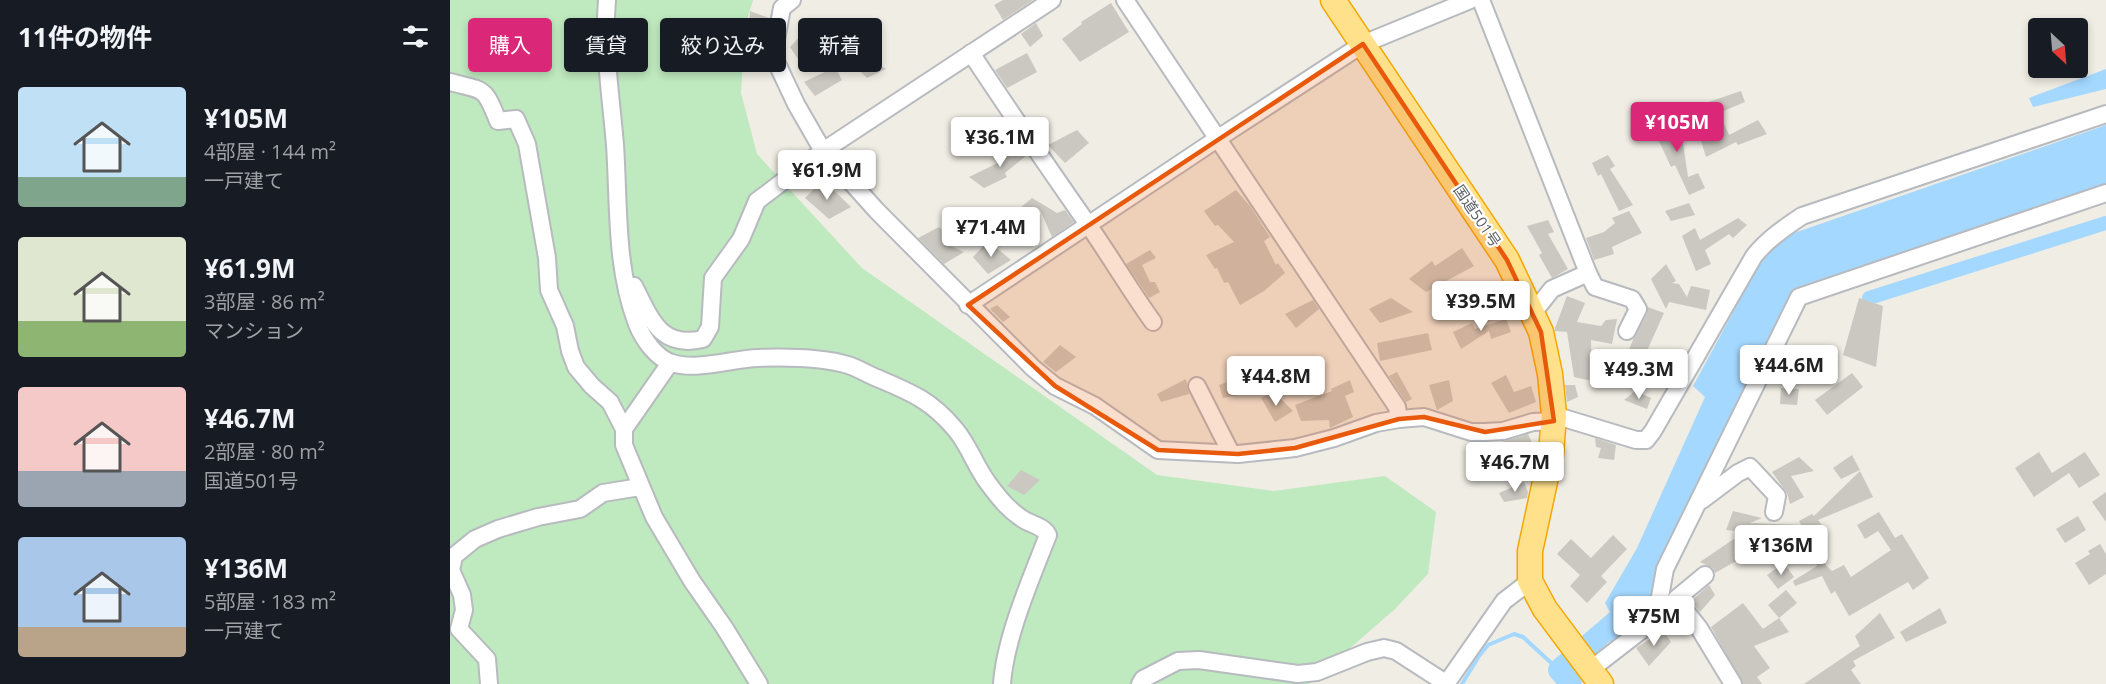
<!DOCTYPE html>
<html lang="ja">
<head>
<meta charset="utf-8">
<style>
  body { margin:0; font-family:"Open Sans","Noto Sans JP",sans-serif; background:#20242c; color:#f1f3f6; height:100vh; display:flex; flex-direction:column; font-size:22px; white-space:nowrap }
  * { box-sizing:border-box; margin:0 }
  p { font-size:20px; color:#9ea1a6 }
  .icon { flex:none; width:33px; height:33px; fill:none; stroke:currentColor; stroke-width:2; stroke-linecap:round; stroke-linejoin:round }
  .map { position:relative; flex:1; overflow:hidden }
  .panel { display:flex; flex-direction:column; background:#171b24; width:450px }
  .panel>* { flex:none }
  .hud { position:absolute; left:18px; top:18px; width:570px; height:54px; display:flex; gap:12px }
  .needle { width:39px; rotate:154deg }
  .buttons { position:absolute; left:1578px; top:18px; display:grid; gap:12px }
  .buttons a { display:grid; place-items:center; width:60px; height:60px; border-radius:6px; background:#171b24; box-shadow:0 3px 9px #0003; font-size:30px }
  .price { position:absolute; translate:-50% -51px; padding:0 14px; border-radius:6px; background:#fff; color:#222; font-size:20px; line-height:39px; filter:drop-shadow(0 2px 3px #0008) }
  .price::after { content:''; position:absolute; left:50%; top:36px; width:18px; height:14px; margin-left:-9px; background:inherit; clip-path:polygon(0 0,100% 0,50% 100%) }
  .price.active { background:#db2777; color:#fff }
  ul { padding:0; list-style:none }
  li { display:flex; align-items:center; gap:18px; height:150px; padding:0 18px }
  li span { display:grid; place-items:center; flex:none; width:168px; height:120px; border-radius:6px; color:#555 }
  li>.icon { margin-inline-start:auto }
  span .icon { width:72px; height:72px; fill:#fffc; stroke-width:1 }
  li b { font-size:26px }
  h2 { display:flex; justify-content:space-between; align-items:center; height:72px; padding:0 18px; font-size:26px }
  .tag { padding:0 21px; border-radius:6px; background:#171b24; box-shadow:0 3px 9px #0003; font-size:21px; line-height:54px }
  .tag.active { background:#db2777; color:#fff }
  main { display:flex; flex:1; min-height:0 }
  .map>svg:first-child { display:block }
  .green { fill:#bfe9bf }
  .water { fill:#a5d8ff }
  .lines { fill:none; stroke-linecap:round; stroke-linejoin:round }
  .stream { stroke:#a5d8ff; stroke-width:4 }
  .canal { stroke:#a5d8ff; stroke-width:14 }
  .river { stroke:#a5d8ff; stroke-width:22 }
  .building { fill:#cbc8c1 }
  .minor-casing { stroke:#b7babf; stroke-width:20 }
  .highway-casing { stroke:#f4a700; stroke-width:27 }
  .minor { stroke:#fff; stroke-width:16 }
  .highway { stroke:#ffe18c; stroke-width:24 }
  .marked { fill:#e8590c; fill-opacity:0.2; stroke:#e8590c; stroke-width:4.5; stroke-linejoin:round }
  .labels { text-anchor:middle; stroke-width:4.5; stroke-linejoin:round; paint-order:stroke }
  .street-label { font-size:15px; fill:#5c6166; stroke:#fff }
</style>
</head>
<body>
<main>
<section class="panel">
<h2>11件の物件<svg class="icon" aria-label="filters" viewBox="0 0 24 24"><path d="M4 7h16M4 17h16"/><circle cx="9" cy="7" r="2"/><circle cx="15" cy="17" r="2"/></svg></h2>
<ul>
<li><span style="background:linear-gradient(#bfe0f5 75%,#7fa58c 0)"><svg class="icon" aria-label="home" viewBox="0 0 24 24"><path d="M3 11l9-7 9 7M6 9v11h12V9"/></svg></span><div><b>¥105M</b><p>4部屋 · 144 m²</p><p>一戸建て</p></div></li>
<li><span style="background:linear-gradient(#dfe7d0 70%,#8fb573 0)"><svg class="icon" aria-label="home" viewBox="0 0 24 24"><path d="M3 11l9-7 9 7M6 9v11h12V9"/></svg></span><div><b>¥61.9M</b><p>3部屋 · 86 m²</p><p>マンション</p></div></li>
<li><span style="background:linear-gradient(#f6c9c9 70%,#9aa5b1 0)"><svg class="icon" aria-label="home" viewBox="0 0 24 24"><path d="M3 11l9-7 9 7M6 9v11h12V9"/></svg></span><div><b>¥46.7M</b><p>2部屋 · 80 m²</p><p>国道501号</p></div></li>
<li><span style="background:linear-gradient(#a9c7e8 75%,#b9a48a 0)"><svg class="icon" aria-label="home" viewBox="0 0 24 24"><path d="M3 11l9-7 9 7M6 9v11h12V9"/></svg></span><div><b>¥136M</b><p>5部屋 · 183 m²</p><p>一戸建て</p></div></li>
</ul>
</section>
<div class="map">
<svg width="1656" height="684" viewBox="0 0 1656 684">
  <rect width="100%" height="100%" fill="#f0ede4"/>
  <polygon class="green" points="0,0 303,0 295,26 291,93 307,154 412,268 707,475 824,491 935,476 986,512 978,574 945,609 859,684 0,684"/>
  <g class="water">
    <polygon points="1656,69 1656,89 1583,107 1579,98"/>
    <polygon points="1656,125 1656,184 1345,291 1199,617 1162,644 1149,627 1162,616 1155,603 1187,548 1255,397 1243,386 1319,246 1324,240"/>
  </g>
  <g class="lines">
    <polyline class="stream" points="1012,684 1029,656 1038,645 1064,634 1073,637 1109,670"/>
    <polyline class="canal" points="1419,298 1656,223"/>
    <polyline class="river" points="1121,684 1109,670 1176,613"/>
  </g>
  <g class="building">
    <polygon points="553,0 583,0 553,20 544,5"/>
    <polygon points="661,3 679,32 630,62 612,39 632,24 631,22"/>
    <polygon points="300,11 319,18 311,57 298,47"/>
    <polygon points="586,23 593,36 580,47 571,34"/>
    <polygon points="356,30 371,52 350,62 340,47"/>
    <polygon points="577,53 587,72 557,88 545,70"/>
    <polygon points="413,55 436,69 417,78 409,70"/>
    <polygon points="385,67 392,80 365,96 354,82"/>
    <polygon points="1291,91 1295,102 1269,113 1279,135 1308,120 1317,134 1288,145 1286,142 1256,157 1241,108"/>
    <polygon points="1229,116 1238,177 1248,173 1255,188 1239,195 1225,165 1221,167 1203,128"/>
    <polygon points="627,130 639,143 615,163 598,145"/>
    <polygon points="569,144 577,155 555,173 557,177 534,188 519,177 554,160 551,154"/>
    <polygon points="1158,155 1165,166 1160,169 1183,205 1169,211 1151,174 1148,176 1142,163"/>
    <polygon points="373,180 401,207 379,219 355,198"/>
    <polygon points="786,190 800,206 820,237 814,241 826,265 828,263 835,273 814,291 790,305 778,282 774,283 767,268 765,269 756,255 784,242 768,225 765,226 754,211"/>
    <polygon points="582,198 607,213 615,210 624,222 602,237 590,210 576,221 570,208"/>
    <polygon points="1239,203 1245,215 1221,221 1215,211"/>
    <polygon points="1179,211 1192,233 1162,247 1164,254 1144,260 1136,238 1154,232 1165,223 1162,218"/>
    <polygon points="1288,218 1297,225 1283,238 1279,234 1255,250 1261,264 1246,271 1232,236 1245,228 1250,240"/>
    <polygon points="1098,220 1104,232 1098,234 1118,269 1102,278 1089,255 1092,253 1077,226"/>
    <polygon points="489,227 498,237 491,241 514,252 494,264 468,238"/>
    <polygon points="538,241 561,260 538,274 523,257"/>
    <polygon points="1012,248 1024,266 976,292 959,279 982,261 985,266"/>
    <polygon points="700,250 706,258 692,265 700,282 705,282 710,292 699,298 676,264"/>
    <polygon points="1216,264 1226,281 1222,283 1229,284 1237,297 1241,286 1260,290 1256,310 1219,302 1216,309 1201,279"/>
    <polygon points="1117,296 1135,303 1127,322 1151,326 1156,320 1167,319 1162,344 1141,340 1142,381 1124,377 1117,332 1105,331 1105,328"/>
    <polygon points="941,298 963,312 930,323 919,309"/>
    <polygon points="1409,298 1433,306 1426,367 1393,355"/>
    <polygon points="863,300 869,309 846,328 835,314"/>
    <polygon points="547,305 560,317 553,322 540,309"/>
    <polygon points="1198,307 1214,313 1196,353 1191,351 1184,383 1164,383 1174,352 1178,352 1183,340 1197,314"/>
    <polygon points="1056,319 1061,332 1041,339 1039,331 1011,349 1003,332 1022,323 1025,329"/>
    <polygon points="978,333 982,350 930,361 927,343"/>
    <polygon points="610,345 626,357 606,372 593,362"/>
    <polygon points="947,372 962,399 956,402 939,376"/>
    <polygon points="1402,373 1413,387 1377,415 1365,400"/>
    <polygon points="1056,375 1064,392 1081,386 1086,402 1059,413 1041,383"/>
    <polygon points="736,379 739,394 711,402 707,394"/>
    <polygon points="786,379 788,395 773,398 769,385"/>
    <polygon points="900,380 904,392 895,396 903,417 880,428 879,420 851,421 845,405 882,391 881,389"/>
    <polygon points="999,380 1003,401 987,410 979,385"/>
    <polygon points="1115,385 1125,385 1128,397 1117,402"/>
    <polygon points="1331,388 1349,389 1347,405 1330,404"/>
    <polygon points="1185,391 1201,398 1197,409 1174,400"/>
    <polygon points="824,392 843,411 825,422 811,398"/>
    <polygon points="1078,434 1083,445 1052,447 1051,442"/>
    <polygon points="1145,438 1166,445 1164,460 1148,458 1151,448 1146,447"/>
    <polygon points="1589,452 1602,473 1635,452 1650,475 1629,488 1619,473 1584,497 1565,468"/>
    <polygon points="1402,455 1410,470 1391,479 1383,468"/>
    <polygon points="1349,457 1364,471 1341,476 1354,497 1340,504 1337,493 1322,472"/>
    <polygon points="571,470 590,480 574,495 557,486"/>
    <polygon points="1410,471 1423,497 1368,520 1372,525 1340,539 1339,544 1298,543 1302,552 1265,573 1263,568 1250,562 1294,532 1276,530 1283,511 1312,518 1300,523 1351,525 1349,521 1362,514 1364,516"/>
    <polygon points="1074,482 1078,492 1077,498 1054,502 1049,493"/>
    <polygon points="1656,492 1656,522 1642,502"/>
    <polygon points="1429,512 1445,538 1452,534 1479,578 1463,590 1458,582 1399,616 1385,591 1381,594 1372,576 1345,586 1343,581 1367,566 1362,551 1382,571 1394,565 1401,577 1441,550 1428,531 1415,539 1407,525"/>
    <polygon points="1628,516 1636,530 1615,543 1606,529"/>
    <polygon points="1163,535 1177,549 1151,576 1157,582 1137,603 1120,586 1130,575 1107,554 1121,539 1141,558"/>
    <polygon points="1650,544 1656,554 1656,574 1639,585 1625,563 1640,554 1638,551"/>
    <polygon points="1334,563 1344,577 1328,589 1317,575"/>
    <polygon points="1259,585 1265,595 1250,612 1241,601"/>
    <polygon points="1336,590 1347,603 1329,618 1318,605"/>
    <polygon points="1293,603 1313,629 1329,618 1339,632 1304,646 1320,668 1307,677 1312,684 1293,684 1261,627"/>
    <polygon points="1490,608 1497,623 1456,642 1450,632"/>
    <polygon points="1430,613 1445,638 1403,661 1406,666 1401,670 1411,684 1354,684 1410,646 1405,636"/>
    <polygon points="1213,630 1221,642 1199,666 1186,648"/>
  </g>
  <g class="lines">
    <g class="minor-casing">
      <g id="minor">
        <path d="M157 0C153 48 161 97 165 145 169 204 165 267 187 324 193 339 206 358 222 363 246 371 282 359 308 358 336 357 370 357 398 365 408 368 417 374 427 378 460 392 481 400 505 429 519 445 525 466 538 483 549 498 560 512 576 521 584 525 594 527 598 535 581 579 555 638 552 684"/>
        <polyline points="342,0 332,8 323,55 346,104 373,151 427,211 583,368 605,386 645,406 708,450 788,454 845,448 884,438 926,423 949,419 974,417 1021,432 1035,432 1053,431 1083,422 1104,421"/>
        <polyline points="675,0 947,407 949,419"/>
        <polyline points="1031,0 1138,273 1102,289 1083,313"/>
        <path d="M521 53C559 111 598 167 637 223 660 256 680 290 703 322"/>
        <path d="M0 82C35 91 34 86 48 121L66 119 77 144 97 258 99 290 115 326 120 351 126 367 142 386 160 402 174 429"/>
        <polyline points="1138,273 1145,287 1182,299 1188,309 1177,331"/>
        <path d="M182 286H184C201 319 210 349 253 339L260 327 263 278 291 239 307 201 373 151 602 0"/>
        <polyline points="518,305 767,139 913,44 1020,0"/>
        <polyline points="220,363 174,429 174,445 204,517 242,581 274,627 309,684"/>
        <polyline points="747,386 781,453"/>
        <path d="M1104 415 1186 440H1196L1203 431 1304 256C1318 239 1334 228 1352 216L1656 114"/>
        <polyline points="1252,500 1288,473 1300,467 1327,496 1324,512"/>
        <polyline points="1255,575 1226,599 1249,628 1283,684"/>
        <polyline points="1140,670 1206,619 1215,569 1349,297 1656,193"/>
        <polyline points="39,684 37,659 9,629 14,610 12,595 1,570 4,556 25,539 48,529 88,517 130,509 153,493 190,487"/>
        <polyline points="690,684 693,679 728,661 749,660 848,674 867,672 917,652 934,648 946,651 997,684"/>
        <polyline points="996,684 1054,601 1080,581"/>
      </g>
    </g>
    <g class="highway-casing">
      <polyline id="highway" points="883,0 1057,260 1091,332 1100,374 1104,415 1101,454 1080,551 1080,581 1095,609 1151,684"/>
    </g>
    <use href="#minor" class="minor"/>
    <use href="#highway" class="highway"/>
  </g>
  <path class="marked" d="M913 44 1057 260 1091 332 1104 421 1035 432 974 417 949 419 845 448 788 454 708 450 605 386 518 305Z"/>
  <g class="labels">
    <g class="street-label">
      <text transform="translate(1027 216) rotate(56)" y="5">国道501号</text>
    </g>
  </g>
</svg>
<div class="buttons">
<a><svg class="needle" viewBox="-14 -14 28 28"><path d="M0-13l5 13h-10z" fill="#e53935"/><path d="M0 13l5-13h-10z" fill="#9ea1a6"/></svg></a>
</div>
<b class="price active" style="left:1227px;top:153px">¥105M</b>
<b class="price" style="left:550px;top:168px">¥36.1M</b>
<b class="price" style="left:377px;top:201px">¥61.9M</b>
<b class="price" style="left:541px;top:258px">¥71.4M</b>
<b class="price" style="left:1031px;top:332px">¥39.5M</b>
<b class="price" style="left:1339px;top:396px">¥44.6M</b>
<b class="price" style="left:1189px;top:400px">¥49.3M</b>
<b class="price" style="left:826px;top:407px">¥44.8M</b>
<b class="price" style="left:1065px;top:493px">¥46.7M</b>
<b class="price" style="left:1331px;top:576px">¥136M</b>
<b class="price" style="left:1204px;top:647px">¥75M</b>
<div class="hud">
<a class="tag active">購入</a>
<a class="tag">賃貸</a>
<a class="tag">絞り込み</a>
<a class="tag">新着</a>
</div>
</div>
</main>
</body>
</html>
